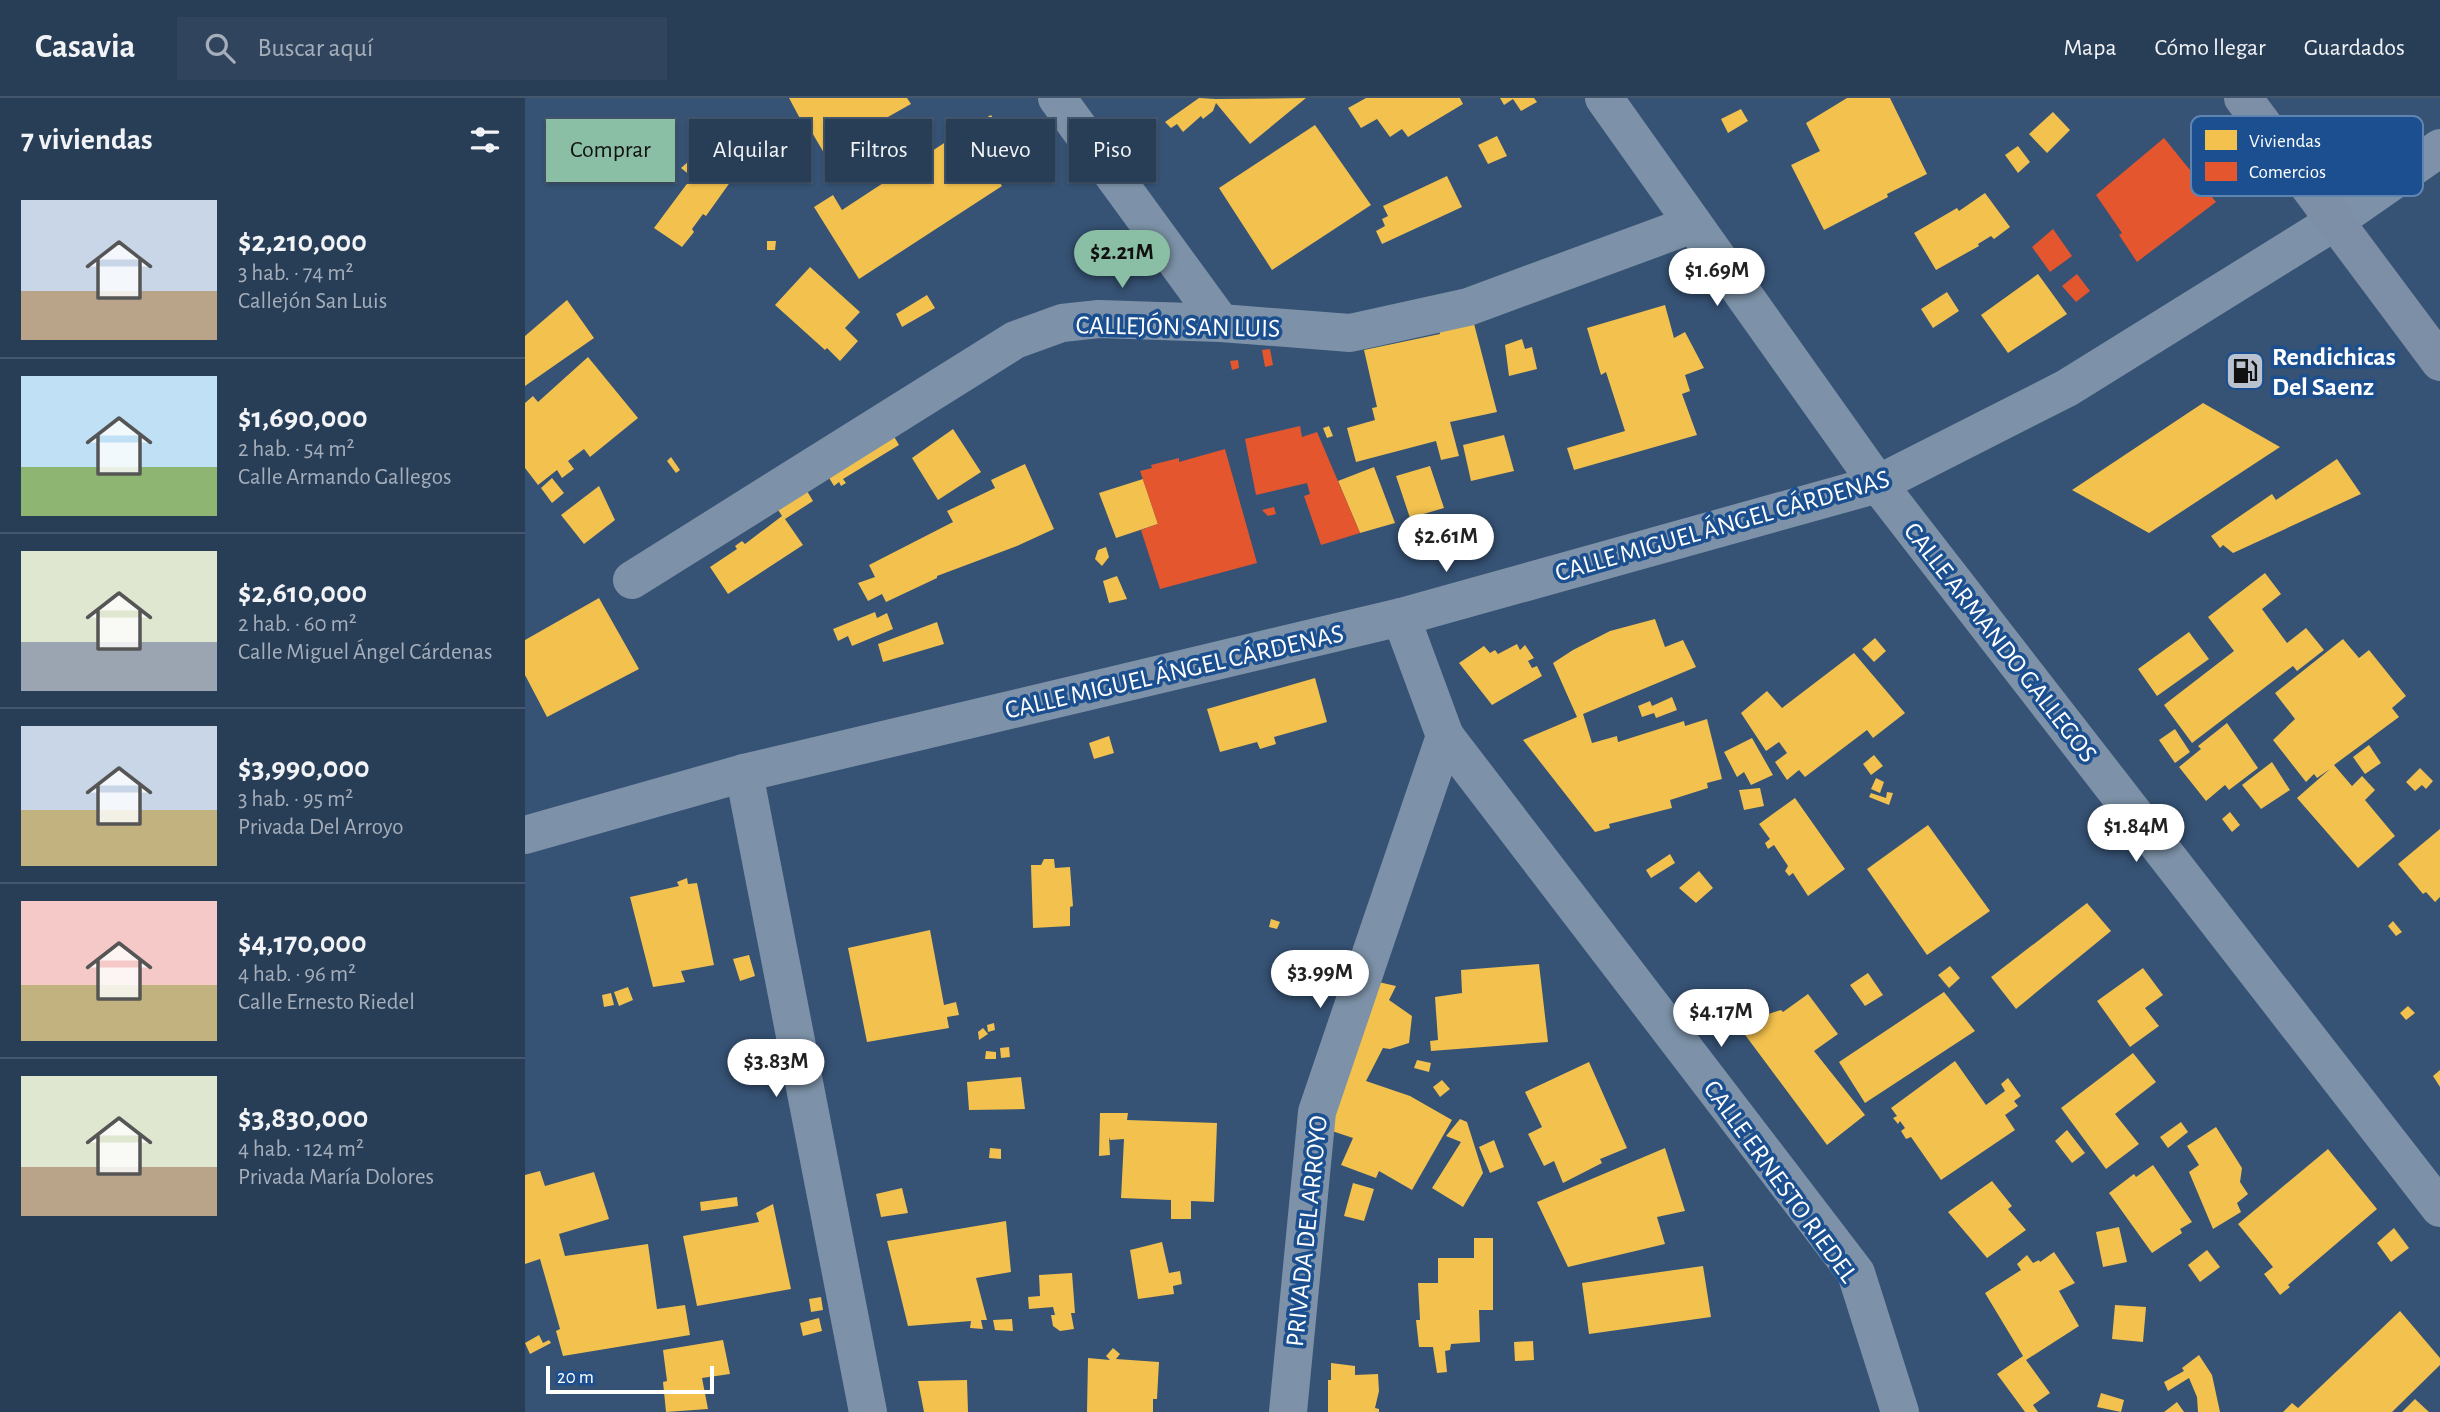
<!DOCTYPE html>
<html lang="es">
<head>
<meta charset="utf-8">
<style>
  body { margin:0; font-family:"Alegreya Sans",sans-serif; background:#30455d; color:#f1f3f6; height:100vh; display:flex; flex-direction:column; font-size:26px; white-space:nowrap }
  * { box-sizing:border-box; margin:0 }
  p { font-size:23px; color:#a5aeba }
  .icon { flex:none; width:38px; height:38px; fill:none; stroke:currentColor; stroke-width:2; stroke-linecap:round; stroke-linejoin:round }
  .map { position:relative; flex:1; overflow:hidden }
  .sheet { display:flex; flex-direction:column; background:#283e57; width:525px }
  .sheet>* { flex:none }
  .banner { position:absolute; left:21px; top:21px; width:665px; height:63px; display:flex; gap:14px }
  .scale { position:absolute; left:21px; bottom:18px; width:168px; box-sizing:border-box; padding-left:7px; border:4px solid #fff; border-top:0; font-size:19px; line-height:24px; white-space:nowrap; color:#fff; -webkit-text-stroke:5px #1b4f8f; paint-order:stroke }
  .price { position:absolute; translate:-50% -60px; padding:0 16px; border-radius:24px; background:#fff; color:#222; font-size:23px; line-height:46px; filter:drop-shadow(0 2px 4px #0008) }
  .price::after { content:''; position:absolute; left:50%; top:42px; width:21px; height:16px; margin-left:-10px; background:inherit; clip-path:polygon(0 0,100% 0,50% 100%) }
  .price.current { background:#8abfa5; color:#111 }
  ul { padding:0; list-style:none }
  li { display:flex; align-items:center; gap:21px; height:175px; padding:0 21px }
  li+li { border-top:2px solid #44576d }
  li span { display:grid; place-items:center; flex:none; width:196px; height:140px; border-radius:0px; color:#555 }
  li>.icon { margin-inline-start:auto }
  span .icon { width:84px; height:84px; fill:#fffc; stroke-width:1 }
  li b { font-size:30px }
  h2 { display:flex; justify-content:space-between; align-items:center; height:84px; padding:0 21px; font-size:30px }
  .tag { padding:0 24px; border-radius:0px; background:#283e57; box-shadow:0 2px 5px #0004,0 0 0 2px #44576d; font-size:24px; line-height:63px }
  .tag.current { background:#8abfa5; color:#111 }
  header { display:flex; align-items:center; gap:42px; box-sizing:border-box; height:98px; padding:0 35px; background:#283e57; border-bottom:2px solid #44576d }
  header strong { font-size:33px }
  nav { display:flex; gap:38px; margin-inline-start:auto; font-size:24px }
  .search { width:490px; height:63px; background:#30455d; display:flex; align-items:center; gap:18px; box-sizing:border-box; padding:0 24px; border-radius:0px; color:#a5aeba; font-size:26px }
  main { display:flex; flex:1; min-height:0 }
  .map>svg:first-child { display:block }
  .homes { fill:#f2c14e }
  .shops { fill:#e4572e }
  .lines { fill:none; stroke-linecap:round; stroke-linejoin:round }
  .minor { stroke:#7d92a8; stroke-width:38 }
  .major { stroke:#7d8ea7; stroke-width:38 }
  .labels { text-anchor:middle; stroke-width:7; stroke-linejoin:round; paint-order:stroke }
  .street-label { font-size:26px; fill:#fff; stroke:#1b4f8f }
  .poi-label { font-size:26px; font-weight:bold; fill:#fff; stroke:#1b4f8f; text-anchor:start }
  .key { fill:#1b4f8f; stroke:#5f84b1; stroke-width:2 }
  .key-label { font-size:19px; fill:#fff }
</style>
</head>
<body>
<header>
<strong>Casavia</strong>
<div class="search"><svg class="icon" aria-label="search" viewBox="0 0 24 24"><circle cx="10" cy="10" r="6"/><path d="M15 15l6 6"/></svg>Buscar aquí</div>
<nav><a>Mapa</a><a>Cómo llegar</a><a>Guardados</a></nav>
</header>
<main>
<section class="sheet">
<h2>7 viviendas<svg class="icon" aria-label="filters" viewBox="0 0 24 24"><path d="M4 7h16M4 17h16"/><circle cx="9" cy="7" r="2"/><circle cx="15" cy="17" r="2"/></svg></h2>
<ul>
<li><span style="background:linear-gradient(#c9d6e8 65%,#b9a48a 0)"><svg class="icon" aria-label="home" viewBox="0 0 24 24"><path d="M3 11l9-7 9 7M6 9v11h12V9"/></svg></span><div><b>$2,210,000</b><p>3 hab. · 74 m²</p><p>Callejón San Luis</p></div></li>
<li><span style="background:linear-gradient(#bfe0f5 65%,#8fb573 0)"><svg class="icon" aria-label="home" viewBox="0 0 24 24"><path d="M3 11l9-7 9 7M6 9v11h12V9"/></svg></span><div><b>$1,690,000</b><p>2 hab. · 54 m²</p><p>Calle Armando Gallegos</p></div></li>
<li><span style="background:linear-gradient(#dfe7d0 65%,#9aa5b1 0)"><svg class="icon" aria-label="home" viewBox="0 0 24 24"><path d="M3 11l9-7 9 7M6 9v11h12V9"/></svg></span><div><b>$2,610,000</b><p>2 hab. · 60 m²</p><p>Calle Miguel Ángel Cárdenas</p></div></li>
<li><span style="background:linear-gradient(#c9d6e8 60%,#c2b280 0)"><svg class="icon" aria-label="home" viewBox="0 0 24 24"><path d="M3 11l9-7 9 7M6 9v11h12V9"/></svg></span><div><b>$3,990,000</b><p>3 hab. · 95 m²</p><p>Privada Del Arroyo</p></div></li>
<li><span style="background:linear-gradient(#f6c9c9 60%,#c2b280 0)"><svg class="icon" aria-label="home" viewBox="0 0 24 24"><path d="M3 11l9-7 9 7M6 9v11h12V9"/></svg></span><div><b>$4,170,000</b><p>4 hab. · 96 m²</p><p>Calle Ernesto Riedel</p></div></li>
<li><span style="background:linear-gradient(#dfe7d0 65%,#b9a48a 0)"><svg class="icon" aria-label="home" viewBox="0 0 24 24"><path d="M3 11l9-7 9 7M6 9v11h12V9"/></svg></span><div><b>$3,830,000</b><p>4 hab. · 124 m²</p><p>Privada María Dolores</p></div></li>
</ul>
</section>
<div class="map">
<svg width="1915" height="1314" viewBox="0 0 1915 1314">
  <rect width="100%" height="100%" fill="#365274"/>
  <g class="homes">
    <polygon points="264,0 382,0 386,6 299,55 282,26 279,28"/>
    <polygon points="674,0 691,1 781,0 725,46 691,5 688,13 678,21 676,18 658,34 652,26 646,30 640,24"/>
    <polygon points="841,0 935,0 938,6 883,39 877,31 865,39 852,21 836,30 823,10"/>
    <polygon points="975,0 1009,0 1012,4 996,13 988,1 979,7"/>
    <polygon points="1322,0 1365,0 1402,76 1362,96 1363,99 1299,132 1266,67 1295,53 1281,25"/>
    <polygon points="1216,11 1223,23 1203,35 1196,21"/>
    <polygon points="1528,14 1545,32 1522,55 1504,36"/>
    <polygon points="466,17 476,33 460,43 450,26"/>
    <polygon points="207,25 216,37 200,52 216,69 181,118 178,116 167,131 169,134 157,149 129,130 167,79 156,70"/>
    <polygon points="790,27 846,107 747,172 694,90"/>
    <polygon points="439,32 477,88 334,181 289,109 308,97 317,112"/>
    <polygon points="972,38 982,58 963,66 953,47"/>
    <polygon points="1493,48 1505,64 1493,75 1480,57"/>
    <polygon points="608,51 627,78 623,82 602,56"/>
    <polygon points="922,78 937,109 857,146 851,133 860,128 857,121 863,118 858,108"/>
    <polygon points="1460,95 1485,129 1469,141 1466,138 1453,146 1454,148 1411,172 1389,135 1432,110 1434,113"/>
    <polygon points="242,143 251,143 250,152 242,152"/>
    <polygon points="285,169 335,214 320,230 333,243 315,263 302,250 300,252 250,207"/>
    <polygon points="1513,176 1542,216 1483,255 1456,217"/>
    <polygon points="1422,194 1434,213 1408,230 1396,211"/>
    <polygon points="402,197 410,210 377,229 371,216"/>
    <polygon points="42,202 69,240 0,288 0,238"/>
    <polygon points="1140,207 1149,240 1160,234 1179,270 1160,277 1165,293 1157,296 1172,337 1049,372 1042,350 1100,333 1081,274 1076,277 1062,230"/>
    <polygon points="948,222 972,314 925,324 934,358 916,362 911,343 831,364 822,330 850,322 847,310 852,309 839,252 915,236 913,227"/>
    <polygon points="997,241 1000,251 1007,249 1012,271 984,278 980,247"/>
    <polygon points="63,259 113,320 65,359 59,351 43,363 49,371 37,380 32,372 13,387 0,370 0,305 8,298 13,304"/>
    <polygon points="1678,305 1755,349 1624,435 1547,392"/>
    <polygon points="361,325 374,347 318,381 321,385 316,388 314,384 309,388 295,365"/>
    <polygon points="804,328 808,338 802,340 798,330"/>
    <polygon points="428,331 456,374 413,402 387,360"/>
    <polygon points="979,337 989,373 946,383 938,347"/>
    <polygon points="146,359 155,372 151,375 142,363"/>
    <polygon points="1812,361 1836,396 1708,455 1698,447 1695,450 1686,438 1747,396 1751,402"/>
    <polygon points="500,366 529,431 492,448 412,478 412,480 361,504 357,496 343,503 333,485 350,479 344,467 428,424 422,413 470,390 466,382"/>
    <polygon points="905,368 919,410 885,420 871,378"/>
    <polygon points="849,369 870,425 835,435 813,383"/>
    <polygon points="27,380 39,395 27,405 16,390"/>
    <polygon points="618,381 633,426 591,440 574,395"/>
    <polygon points="74,388 90,422 59,446 36,417"/>
    <polygon points="282,393 288,403 260,421 278,447 203,496 185,469 212,451 210,448 217,443 220,446 257,418 244,398"/>
    <polygon points="581,449 584,459 577,468 570,461 573,452"/>
    <polygon points="1740,475 1756,496 1737,511 1762,545 1781,530 1799,552 1772,573 1768,568 1667,645 1639,607 1709,553 1683,519"/>
    <polygon points="592,478 602,501 584,505 578,483"/>
    <polygon points="74,500 114,571 22,619 0,577 0,542"/>
    <polygon points="350,514 352,520 362,515 368,531 327,548 323,538 313,543 308,531"/>
    <polygon points="1130,521 1140,549 1158,542 1171,569 1058,616 1067,645 1092,638 1093,644 1159,623 1160,628 1182,621 1197,681 1182,685 1183,690 1145,702 1147,710 1084,726 1085,730 1070,734 998,642 1052,619 1028,565 1048,552 1085,533"/>
    <polygon points="412,524 419,546 358,564 353,546"/>
    <polygon points="1664,534 1684,561 1632,598 1613,571"/>
    <polygon points="1350,540 1361,553 1349,564 1337,551"/>
    <polygon points="1818,541 1834,560 1844,552 1881,598 1867,610 1874,619 1809,667 1827,688 1837,678 1850,692 1840,702 1870,738 1833,770 1772,700 1805,671 1792,680 1789,676 1781,684 1748,642 1770,621 1750,595"/>
    <polygon points="992,546 995,552 1000,547 1009,560 1003,563 1007,570 1012,568 1017,578 967,607 934,565 959,548 965,555 970,552 973,556"/>
    <polygon points="1329,555 1380,615 1348,640 1342,632 1280,679 1274,672 1262,682 1250,664 1262,655 1254,644 1241,653 1216,615 1242,593 1257,610"/>
    <polygon points="790,580 802,624 749,639 751,646 735,651 732,644 695,654 682,611"/>
    <polygon points="1147,599 1152,612 1131,620 1129,615 1117,619 1113,608 1125,603 1127,608"/>
    <polygon points="1702,625 1733,670 1704,692 1700,687 1681,703 1654,669 1676,651 1673,648"/>
    <polygon points="1650,631 1665,654 1650,665 1634,642"/>
    <polygon points="584,638 589,655 569,661 564,645"/>
    <polygon points="1227,640 1248,677 1226,687 1219,674 1212,679 1199,654"/>
    <polygon points="1844,647 1856,665 1840,676 1828,659"/>
    <polygon points="1349,657 1358,668 1346,677 1338,666"/>
    <polygon points="1747,664 1765,692 1736,711 1717,687"/>
    <polygon points="1895,670 1908,683 1901,691 1897,687 1890,693 1881,684"/>
    <polygon points="1351,680 1359,684 1355,695 1346,691"/>
    <polygon points="1235,690 1239,708 1219,712 1214,692"/>
    <polygon points="1362,694 1368,695 1364,707 1344,699 1346,695 1361,700"/>
    <polygon points="1270,700 1320,771 1283,798 1268,775 1264,778 1260,773 1263,768 1249,747 1243,751 1240,745 1245,741 1234,726"/>
    <polygon points="1705,714 1715,727 1707,734 1697,721"/>
    <polygon points="1403,727 1465,813 1402,857 1342,771"/>
    <polygon points="1915,731 1915,799 1910,804 1901,794 1898,796 1873,766"/>
    <polygon points="1145,756 1150,765 1126,780 1121,772"/>
    <polygon points="519,761 529,761 530,770 545,769 548,808 545,809 545,828 508,830 506,767 516,767"/>
    <polygon points="1174,773 1188,790 1171,805 1154,790"/>
    <polygon points="162,780 163,786 172,785 189,867 156,873 160,884 128,889 105,799 154,788 152,784"/>
    <polygon points="1562,805 1586,833 1491,911 1466,879"/>
    <polygon points="746,821 755,824 752,831 744,829"/>
    <polygon points="1868,823 1877,834 1871,838 1863,828"/>
    <polygon points="405,832 419,907 431,904 434,917 422,919 424,930 342,944 323,850"/>
    <polygon points="224,857 230,878 215,883 208,861"/>
    <polygon points="1014,866 1023,944 906,953 905,943 913,942 910,899 937,895 936,872"/>
    <polygon points="1425,868 1435,880 1424,890 1413,877"/>
    <polygon points="1618,870 1638,897 1620,910 1634,928 1605,949 1572,903"/>
    <polygon points="1343,875 1358,897 1340,908 1325,887"/>
    <polygon points="849,883 871,888 864,902 887,918 884,945 865,951 858,950 841,983 885,998 927,1022 887,1092 854,1073 851,1080 816,1067 828,1040 798,1030"/>
    <polygon points="103,889 108,902 94,908 89,894"/>
    <polygon points="1419,894 1450,933 1340,1005 1314,964"/>
    <polygon points="86,895 89,907 79,909 77,897"/>
    <polygon points="1283,896 1313,936 1289,953 1340,1017 1302,1047 1212,926 1256,912 1258,914"/>
    <polygon points="1883,908 1890,915 1881,922 1875,915"/>
    <polygon points="469,925 470,932 463,934 462,927"/>
    <polygon points="458,930 463,936 454,942 453,934"/>
    <polygon points="484,949 485,959 476,960 475,950"/>
    <polygon points="461,953 471,954 471,961 460,961"/>
    <polygon points="1608,955 1631,984 1590,1016 1614,1046 1581,1071 1536,1010"/>
    <polygon points="892,962 906,965 904,974 889,970"/>
    <polygon points="1430,963 1461,1007 1480,993 1476,986 1483,980 1496,998 1489,1003 1493,1008 1480,1017 1490,1032 1416,1082 1386,1039 1381,1041 1376,1033 1380,1030 1375,1023 1373,1026 1368,1020 1372,1018 1366,1010"/>
    <polygon points="1064,964 1102,1050 1075,1061 1077,1065 1038,1085 1029,1063 1019,1068 1003,1036 1017,1029 1000,994"/>
    <polygon points="1915,972 1915,989 1908,978"/>
    <polygon points="496,979 500,1011 444,1012 442,984"/>
    <polygon points="917,982 925,991 915,999 908,989"/>
    <polygon points="575,1015 603,1015 602,1022 692,1025 689,1104 666,1103 666,1121 646,1121 646,1102 596,1100 599,1041 585,1042 584,1039 585,1057 574,1058"/>
    <polygon points="935,1021 942,1024 958,1075 938,1109 907,1090 936,1044 921,1038"/>
    <polygon points="1656,1024 1663,1034 1643,1050 1635,1039"/>
    <polygon points="1691,1029 1717,1070 1715,1084 1723,1096 1712,1105 1716,1114 1688,1131 1664,1074 1674,1067 1662,1048"/>
    <polygon points="1542,1032 1560,1055 1547,1065 1530,1043"/>
    <polygon points="969,1042 979,1069 965,1075 954,1049"/>
    <polygon points="465,1050 476,1051 476,1061 464,1060"/>
    <polygon points="1140,1050 1160,1113 1132,1119 1140,1146 1043,1169 1012,1104"/>
    <polygon points="1803,1051 1852,1111 1763,1187 1765,1189 1755,1197 1739,1176 1748,1169 1713,1126"/>
    <polygon points="1628,1067 1667,1124 1655,1131 1657,1135 1627,1155 1584,1095 1609,1076 1611,1079"/>
    <polygon points="15,1073 20,1088 69,1074 84,1121 34,1136 40,1158 123,1146 132,1211 160,1207 165,1237 38,1258 31,1233 35,1231 15,1161 0,1166 0,1077"/>
    <polygon points="1467,1083 1487,1108 1483,1111 1501,1132 1462,1160 1423,1114"/>
    <polygon points="828,1085 849,1091 839,1123 819,1118"/>
    <polygon points="377,1090 383,1115 356,1119 351,1096"/>
    <polygon points="212,1099 213,1108 176,1113 175,1104"/>
    <polygon points="248,1106 266,1191 172,1208 158,1138 234,1124 231,1115"/>
    <polygon points="481,1123 486,1174 451,1180 462,1222 456,1222 458,1231 445,1230 446,1223 383,1228 362,1143"/>
    <polygon points="1594,1129 1602,1164 1578,1169 1571,1134"/>
    <polygon points="1869,1130 1884,1150 1866,1164 1852,1145"/>
    <polygon points="949,1140 968,1140 968,1212 954,1212 955,1244 926,1246 925,1252 920,1253 922,1274 912,1275 908,1249 894,1249 891,1222 895,1222 893,1185 913,1185 913,1160 949,1160"/>
    <polygon points="637,1144 644,1175 655,1173 657,1186 648,1188 649,1196 613,1201 605,1152"/>
    <polygon points="1682,1152 1695,1169 1675,1184 1663,1167"/>
    <polygon points="1529,1154 1550,1185 1534,1193 1554,1228 1501,1262 1525,1295 1508,1307 1513,1314 1500,1314 1472,1276 1498,1258 1460,1195 1496,1172 1492,1166 1502,1157 1508,1165 1514,1162 1515,1164"/>
    <polygon points="1178,1168 1186,1219 1064,1236 1057,1185"/>
    <polygon points="547,1175 550,1215 546,1215 549,1231 535,1233 528,1228 526,1217 530,1217 528,1209 504,1211 503,1199 515,1198 514,1177"/>
    <polygon points="296,1199 298,1212 286,1214 284,1201"/>
    <polygon points="1590,1207 1621,1209 1618,1244 1587,1241"/>
    <polygon points="1875,1213 1915,1260 1915,1267 1867,1314 1758,1314 1767,1305 1773,1310"/>
    <polygon points="294,1220 297,1233 278,1238 275,1225"/>
    <polygon points="487,1221 488,1233 470,1232 468,1222"/>
    <polygon points="14,1237 18,1245 24,1242 26,1245 5,1256 0,1245"/>
    <polygon points="198,1242 205,1276 177,1280 183,1311 141,1314 138,1284 142,1283 138,1252"/>
    <polygon points="1008,1243 1009,1262 990,1263 989,1244"/>
    <polygon points="588,1250 595,1256 591,1261 634,1264 632,1301 628,1301 628,1314 562,1314 563,1260 585,1262 581,1258"/>
    <polygon points="1674,1257 1687,1277 1695,1314 1673,1314 1672,1299 1664,1280 1643,1293 1639,1284 1659,1273 1657,1270"/>
    <polygon points="806,1265 830,1268 830,1277 853,1276 854,1293 850,1310 854,1311 854,1314 803,1314 803,1282 806,1282"/>
    <polygon points="442,1282 443,1314 399,1314 393,1283"/>
    <polygon points="1576,1295 1599,1302 1596,1314 1572,1309"/>
    <polygon points="1890,1301 1904,1314 1877,1314"/>
    <polygon points="1652,1304 1659,1314 1639,1314"/>
  </g>
  <g class="shops">
    <polygon points="1639,40 1691,104 1612,164 1594,137 1597,135 1571,97"/>
    <polygon points="1528,131 1547,158 1525,174 1507,149"/>
    <polygon points="1552,176 1565,193 1551,204 1537,188"/>
    <polygon points="745,251 748,267 740,269 737,252"/>
    <polygon points="713,262 714,270 707,272 705,263"/>
    <polygon points="775,328 777,339 792,334 835,435 796,447 779,398 785,396 782,385 731,397 720,341"/>
    <polygon points="700,351 732,465 635,491 616,432 633,426 615,373 627,370 626,367 654,360 654,364"/>
    <polygon points="749,409 751,416 743,418 737,412"/>
  </g>
  <g class="lines">
    <g class="minor">
      <polyline points="532,0 696,225"/>
      <polyline points="1079,0 1353,386 1915,1110"/>
      <polyline points="107,482 490,242 537,225 574,221 696,225 825,235 943,209 1168,126"/>
      <polyline points="920,638 1331,1175 1375,1314"/>
      <polyline points="219,675 343,1314"/>
      <polyline points="0,737 219,675 876,519 1353,386 1542,290 1809,124 1915,50"/>
      <polyline points="763,1314 792,1014 920,638 876,519"/>
    </g>
    <polyline class="major" points="1718,0 1915,264"/>
  </g>
  <defs>
    <g id="fuel-square" transform="scale(2.0125)"><rect x="-9" y="-9" width="18" height="18" rx="4" fill="#b9c2ce" stroke="#1b4f8f"/><path d="M-5.5-6h7V0h2V4h1.3V-2.5L3-4.5l.8-.8L6-3V5H2.5V1h-1V6h-7ZM-4.2-4.7v3.2H.2V-4.7Z" fill="#111"/></g>
  </defs>
  <g fill-rule="evenodd">
    <use href="#fuel-square" x="1720" y="273"/>
  </g>
  <g class="labels">
    <g class="street-label">
      <text transform="translate(653 228) rotate(1)" y="9">CALLEJÓN SAN LUIS</text>
      <text transform="translate(1197 427) rotate(-16)" y="9">CALLE MIGUEL ÁNGEL CÁRDENAS</text>
      <text transform="translate(1476 544) rotate(52)" y="9">CALLE ARMANDO GALLEGOS</text>
      <text transform="translate(649 573) rotate(-13)" y="9">CALLE MIGUEL ÁNGEL CÁRDENAS</text>
      <text transform="translate(1256 1083) rotate(54)" y="9">CALLE ERNESTO RIEDEL</text>
      <text transform="translate(781 1133) rotate(-84)" y="9">PRIVADA DEL ARROYO</text>
    </g>
    <g class="poi-label">
      <text x="1747" y="267">Rendichicas<tspan x="1747" dy="30">Del Saenz</tspan></text>
    </g>
  </g>
  <rect x="1666" y="18" width="232" height="80" rx="10" class="key"/>
  <rect x="1680" y="32" width="32" height="20" fill="#f2c14e"/>
  <rect x="1680" y="64" width="32" height="19" fill="#e4572e"/>
  <g class="key-label">
    <text x="1724" y="49">Viviendas</text>
    <text x="1724" y="80">Comercios</text>
  </g>
</svg>
<div class="scale">20 m</div>
<b class="price current" style="left:597px;top:192px">$2.21M</b>
<b class="price" style="left:1192px;top:210px">$1.69M</b>
<b class="price" style="left:921px;top:476px">$2.61M</b>
<b class="price" style="left:1611px;top:766px">$1.84M</b>
<b class="price" style="left:795px;top:912px">$3.99M</b>
<b class="price" style="left:1196px;top:951px">$4.17M</b>
<b class="price" style="left:251px;top:1001px">$3.83M</b>
<div class="banner">
<a class="tag current">Comprar</a>
<a class="tag">Alquilar</a>
<a class="tag">Filtros</a>
<a class="tag">Nuevo</a>
<a class="tag">Piso</a>
</div>
</div>
</main>
</body>
</html>
